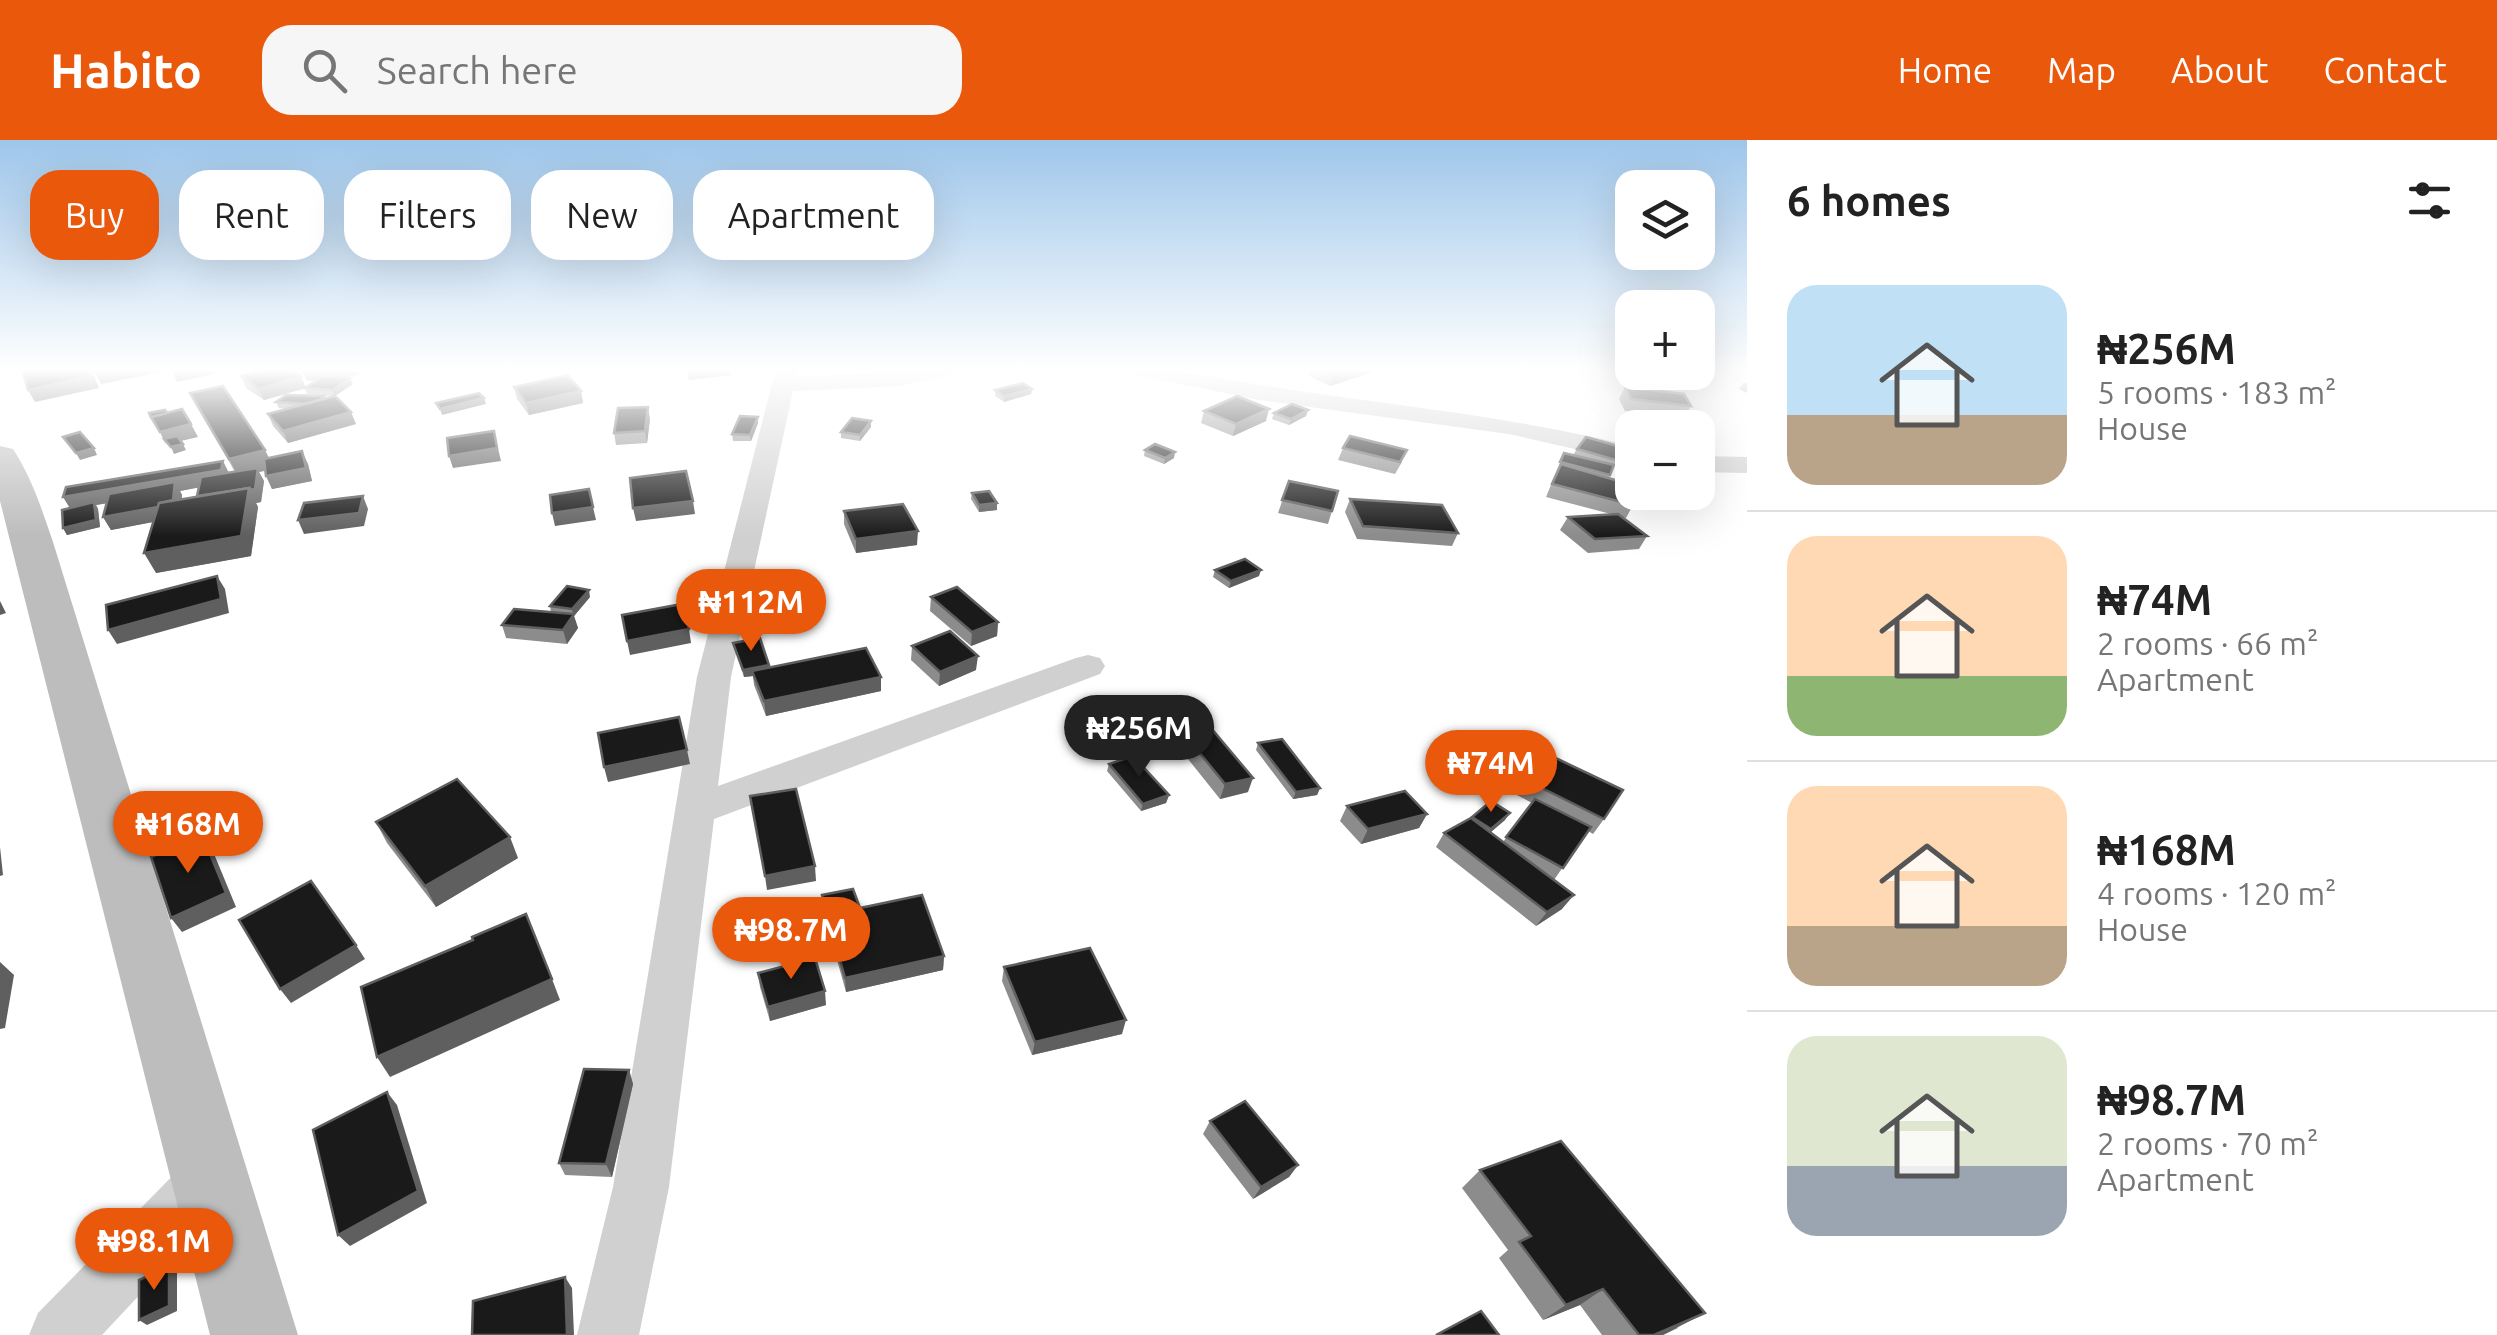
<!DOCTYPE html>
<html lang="en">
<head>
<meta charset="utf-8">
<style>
  body { margin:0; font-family:Ubuntu,sans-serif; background:#f6f6f6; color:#222; height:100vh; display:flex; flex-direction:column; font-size:38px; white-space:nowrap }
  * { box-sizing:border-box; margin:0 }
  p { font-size:32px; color:#767676 }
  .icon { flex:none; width:55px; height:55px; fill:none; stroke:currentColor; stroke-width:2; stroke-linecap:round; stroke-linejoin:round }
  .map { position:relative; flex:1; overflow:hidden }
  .side { display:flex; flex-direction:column; background:#fff; width:750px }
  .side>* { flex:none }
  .banner { position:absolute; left:30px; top:30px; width:950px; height:90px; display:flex; gap:20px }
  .buttons { position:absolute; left:1615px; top:30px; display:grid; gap:20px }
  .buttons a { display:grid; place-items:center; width:100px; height:100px; border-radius:20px; background:#fff; box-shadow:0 10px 40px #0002; font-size:50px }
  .price { position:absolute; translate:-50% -85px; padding:0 22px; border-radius:35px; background:#ea580c; color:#fff; font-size:32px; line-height:65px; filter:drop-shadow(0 2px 5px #0008) }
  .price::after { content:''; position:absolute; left:50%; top:60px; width:30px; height:22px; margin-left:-15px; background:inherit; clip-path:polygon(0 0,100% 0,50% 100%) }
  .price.selected { background:#222; color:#fff }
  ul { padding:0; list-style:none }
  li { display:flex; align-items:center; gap:30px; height:250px; padding:0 40px }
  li+li { border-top:2px solid #e0e0e0 }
  li span { display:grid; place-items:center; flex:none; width:280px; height:200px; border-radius:30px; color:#555 }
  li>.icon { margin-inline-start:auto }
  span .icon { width:120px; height:120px; fill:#fffc; stroke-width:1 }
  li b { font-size:42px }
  h2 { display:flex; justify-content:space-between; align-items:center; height:120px; padding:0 40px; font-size:42px }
  .chip { padding:0 35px; border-radius:30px; background:#fff; box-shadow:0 10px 40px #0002; font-size:35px; line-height:90px }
  .chip.selected { background:#ea580c; color:#fff }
  header { display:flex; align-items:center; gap:60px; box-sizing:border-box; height:140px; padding:0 50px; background:#ea580c; color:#fff }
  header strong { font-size:48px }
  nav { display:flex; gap:55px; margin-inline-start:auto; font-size:35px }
  .search { width:700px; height:90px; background:#f6f6f6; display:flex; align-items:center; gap:25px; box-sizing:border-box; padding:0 35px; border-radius:30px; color:#767676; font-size:38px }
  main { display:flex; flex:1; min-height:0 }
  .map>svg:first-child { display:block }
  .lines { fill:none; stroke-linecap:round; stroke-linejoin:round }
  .minor { fill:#d0d0d0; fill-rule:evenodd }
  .secondary { fill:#bdbdbd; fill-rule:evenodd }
  .wall { fill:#8c8c8c; fill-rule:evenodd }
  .shaded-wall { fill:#5f5f5f }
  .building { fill:#1a1a1a; stroke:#5f5f5f; stroke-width:2.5 }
</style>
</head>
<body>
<header>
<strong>Habito</strong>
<div class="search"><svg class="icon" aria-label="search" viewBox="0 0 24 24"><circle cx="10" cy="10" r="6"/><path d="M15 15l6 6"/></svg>Search here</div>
<nav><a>Home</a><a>Map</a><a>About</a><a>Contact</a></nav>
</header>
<main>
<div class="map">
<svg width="1747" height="1195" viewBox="0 0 1747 1195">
  <rect width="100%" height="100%" fill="#fff"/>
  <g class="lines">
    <g class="minor">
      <polygon points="776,228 798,228 796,237 960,228 957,233 900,246 793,251 731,537 718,646 1076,518 1088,515 1100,518 1105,526 1100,534 714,679 669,1047 639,1195 577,1195 613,1047 697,537"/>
      <path d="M1124 228C1183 228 1241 243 1299 251 1411 267 1522 279 1632 306V322L1509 294 1259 260 1127 233Z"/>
      <polygon points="1698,316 1747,317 1747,333 1698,332"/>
      <polygon points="212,1008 232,1016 240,1036 232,1056 102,1195 29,1195 38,1173 192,1016"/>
    </g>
    <path class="secondary" d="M0 306 13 309C32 338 42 370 53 402L298 1195H210L0 361Z"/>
  </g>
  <g class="wall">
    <polygon points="303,228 360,228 359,235 342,237 353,244 335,256 356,284 288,303 273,286 268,274 287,269 279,268 276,262 324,256 325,259 334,256 307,254 305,248 264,260 246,248 241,236 306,247 317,240 307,241"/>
    <polygon points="1308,228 1372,228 1370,233 1330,246 1309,236 1311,230"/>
    <polygon points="1743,243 1747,243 1747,253 1739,249"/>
    <polygon points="514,247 581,251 583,263 529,275 517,259"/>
    <polygon points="1625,247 1691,266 1684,278 1625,271 1619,259"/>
    <polygon points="1032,249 1031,254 1004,262 995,256 995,250"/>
    <path d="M190 253 269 318 308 324 312 341 272 349 265 331 259 332 264 341 261 362 256 363 258 367 251 416 156 433 153 382 111 390 103 377 107 363 96 365 98 369 100 387 67 395 63 388 62 370 235 332ZM199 347 197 356 182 359V355L180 351Z"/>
    <polygon points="1308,270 1306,276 1289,285 1272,279 1274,273"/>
    <polygon points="1204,271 1266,281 1233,296 1201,283"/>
    <polygon points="650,279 647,303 616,305 614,293"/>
    <polygon points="871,281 871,287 860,301 841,298 841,292"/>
    <polygon points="758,283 751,301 733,301 732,294"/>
    <polygon points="1343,308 1402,322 1395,334 1338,320"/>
    <polygon points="1577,309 1622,314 1614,325 1609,338 1633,365 1626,378 1623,377 1647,396 1639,409 1588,413 1560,390 1568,377 1611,374 1546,357 1564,313 1573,315"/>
    <polygon points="1145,310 1174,318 1164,324 1144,316"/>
    <polygon points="1289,341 1338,351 1328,384 1278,373"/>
    <polygon points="972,353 997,370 979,372 971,359"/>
    <polygon points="1350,359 1458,393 1452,406 1357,399 1345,372"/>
    <polygon points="844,371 917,405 856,413 844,384"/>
    <polygon points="1215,430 1259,436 1229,448 1213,437"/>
    <polygon points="590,457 574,476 578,488 567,504 506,498 502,485 551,472 550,466"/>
    <polygon points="931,457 998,482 997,496 971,506 930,471"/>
    <polygon points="733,503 770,528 881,537 881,551 766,576 754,545 753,536 744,537"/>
    <polygon points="912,506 976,530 939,546 911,520"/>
    <polygon points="1184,594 1248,652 1220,659 1180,609"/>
    <polygon points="1258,603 1320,648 1317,655 1293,659 1256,610"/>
    <polygon points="1109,624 1169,655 1166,663 1141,671 1107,631"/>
    <polygon points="1524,639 1604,679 1593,694 1588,691 1554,740 1562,769 1536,786 1436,707 1444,693 1472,677 1505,680 1490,693 1503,702 1532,663 1515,654"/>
    <polygon points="1347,666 1427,674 1419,688 1361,704 1340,681"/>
    <polygon points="376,682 518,718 436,767 387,703"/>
    <polygon points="822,755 860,768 944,816 943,830 846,852 823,770"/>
    <polygon points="1004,827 1122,894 1032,915 1002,841"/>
    <polygon points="758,833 826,865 770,881 760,847"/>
    <polygon points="629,930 633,944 612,1037 565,1035 559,1023"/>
    <polygon points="1210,981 1298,1025 1289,1037 1253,1059 1203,994"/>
    <polygon points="1480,1030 1678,1188 1663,1195 1602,1195 1580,1165 1543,1180 1499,1118 1508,1110 1462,1048"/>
  </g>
  <g class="shaded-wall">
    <polygon points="0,228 19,228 0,233"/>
    <polygon points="89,228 91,229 99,248 35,262 28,250"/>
    <polygon points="92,228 212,228 214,234 177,242 172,230 101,244"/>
    <polygon points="313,228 360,228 359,235 307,241 302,229"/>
    <polygon points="687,228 730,228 731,235 689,240"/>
    <polygon points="1352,228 1372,228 1370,233 1330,246 1334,234"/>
    <polygon points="301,236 306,248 264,260 259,249"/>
    <polygon points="350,238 353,244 335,256 333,250"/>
    <polygon points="1032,249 1031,254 1004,262 1004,256"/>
    <polygon points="581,251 583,263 529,275 526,263"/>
    <polygon points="484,258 486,264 442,275 440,269"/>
    <polygon points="648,267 650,279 647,303 645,291"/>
    <polygon points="1269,269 1266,281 1233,296 1236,284"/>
    <polygon points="1308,270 1306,276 1289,285 1291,279"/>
    <polygon points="351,272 356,284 288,303 283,291"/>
    <polygon points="758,277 758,283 751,301 750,295"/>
    <polygon points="871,281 871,287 860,301 860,295"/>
    <polygon points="191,284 198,297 168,304 164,299 166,305 160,292"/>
    <polygon points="494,291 501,321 453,328 449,316"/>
    <polygon points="183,304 186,310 174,314 171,307"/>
    <polygon points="94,308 97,315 80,320 76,313"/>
    <polygon points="265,310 274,328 259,332 264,341 261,362 256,363 258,367 251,416 156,433 144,413 203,372 239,338 229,319"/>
    <polygon points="302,311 308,324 312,341 272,349 266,336"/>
    <polygon points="1175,312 1174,318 1164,324 1165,318"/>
    <polygon points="223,321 229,333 228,342 180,351 182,355 179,377 111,390 103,377 174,352 96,365 98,369 100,387 67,395 63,388 71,370 63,357"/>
    <polygon points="363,356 368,369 364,386 304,394 298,380"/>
    <polygon points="693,361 695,374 636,381 633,368"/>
    <polygon points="997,363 997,370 979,372 979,365"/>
    <polygon points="593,367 596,380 555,386 552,373"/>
    <polygon points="918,391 917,405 856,413 856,399"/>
    <polygon points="1261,430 1259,436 1229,448 1231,441"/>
    <polygon points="217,436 225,449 229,473 117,504 108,490"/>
    <polygon points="589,450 590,457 574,476 578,488 567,504 563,490 573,475 572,469"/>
    <polygon points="0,461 6,473 0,475"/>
    <polygon points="998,482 997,496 971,506 972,492"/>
    <polygon points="689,489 691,503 630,515 627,501"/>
    <polygon points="978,516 976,530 939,546 940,532"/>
    <polygon points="769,525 770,532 752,531 753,536 744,537 743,530"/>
    <polygon points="881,537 881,551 766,576 764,561"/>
    <polygon points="687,610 690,624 608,642 604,627"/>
    <polygon points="1253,638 1248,652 1220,659 1225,644"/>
    <polygon points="1320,648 1317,655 1293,659 1296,652"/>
    <polygon points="1169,655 1166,663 1141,671 1143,664"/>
    <polygon points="1510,673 1505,680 1486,696 1491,689"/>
    <polygon points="1427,674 1419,688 1361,704 1368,689"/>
    <polygon points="202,694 212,709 236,767 182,792 171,778"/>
    <polygon points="510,697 518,718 436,767 425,746"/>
    <polygon points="0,707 3,735 0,736"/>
    <polygon points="815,726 816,741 767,750 765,736"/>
    <polygon points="1574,755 1562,769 1536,786 1547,772"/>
    <polygon points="356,805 365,819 291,863 280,849"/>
    <polygon points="944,816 943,830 846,852 845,838"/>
    <polygon points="0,822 14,835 5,888 0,889"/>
    <polygon points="552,839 560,860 390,937 377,917"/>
    <polygon points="825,851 826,865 770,881 768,867"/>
    <polygon points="1126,880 1122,894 1032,915 1035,902"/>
    <polygon points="629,930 633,944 612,1037 606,1024"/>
    <polygon points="387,952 397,965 427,1063 350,1106 338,1095"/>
    <polygon points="1298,1025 1289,1037 1253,1059 1261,1047"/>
    <polygon points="169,1126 177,1132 177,1171 147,1185 139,1180"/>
    <polygon points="565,1137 572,1148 574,1195 567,1195"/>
    <polygon points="1603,1149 1580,1165 1543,1180 1566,1165"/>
    <polygon points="1705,1173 1663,1195 1654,1195"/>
  </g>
  <g class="building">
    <polygon points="32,228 89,228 92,236 28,250 22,230"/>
    <polygon points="268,228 290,228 301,236 259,249 241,236"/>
    <polygon points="1321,228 1352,228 1334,234"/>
    <polygon points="568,235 581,251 526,263 514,247"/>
    <polygon points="323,236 350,238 333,250 305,248"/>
    <polygon points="1023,243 1032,249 1004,256 995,250"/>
    <polygon points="223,246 265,310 229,319 190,253"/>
    <polygon points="1625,247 1684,254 1691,266 1631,259"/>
    <polygon points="479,253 484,258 440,269 436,263"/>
    <polygon points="286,255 324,256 319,260 307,264 276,262"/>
    <polygon points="335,256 351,272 283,291 268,274"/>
    <polygon points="1237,256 1269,269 1236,284 1204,271"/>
    <polygon points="1292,264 1308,270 1291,279 1274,273"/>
    <polygon points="648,267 645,291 614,293 618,268"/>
    <polygon points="182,269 191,284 160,292 151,277"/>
    <polygon points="165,270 167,273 151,277 149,273"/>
    <polygon points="740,276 758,277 750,295 732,294"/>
    <polygon points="852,278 871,281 860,295 841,292"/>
    <polygon points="494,291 497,308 449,316 447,298"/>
    <polygon points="80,292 94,308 76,313 63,297"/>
    <polygon points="177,296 183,304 171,307 164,299"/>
    <polygon points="1350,296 1407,310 1400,322 1343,308"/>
    <polygon points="1586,297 1625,308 1616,320 1577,309"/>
    <polygon points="1155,304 1175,312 1165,318 1145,310"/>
    <polygon points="302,311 306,328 266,336 264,319"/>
    <polygon points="1564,313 1614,325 1610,335 1560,322"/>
    <polygon points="223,321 221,330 63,357 66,347"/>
    <polygon points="1561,324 1632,345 1632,352 1637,352 1633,365 1552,344"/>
    <polygon points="258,328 255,349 248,350 249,348 197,356 201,337"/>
    <polygon points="686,331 693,361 633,368 630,338"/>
    <polygon points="1289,341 1338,351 1332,371 1282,360"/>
    <polygon points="175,342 173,360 159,363 158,367 103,377 109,354"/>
    <polygon points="249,348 241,396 144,413 159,363"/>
    <polygon points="589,349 593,367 552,373 550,355"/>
    <polygon points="989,351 997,363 979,365 972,353"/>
    <polygon points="363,356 359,373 298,380 304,363"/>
    <polygon points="1350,359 1442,365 1458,393 1363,386"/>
    <polygon points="94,362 96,380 63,388 62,370"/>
    <polygon points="903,364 918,391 856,399 844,371"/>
    <polygon points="1618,374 1647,396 1595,399 1568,377"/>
    <polygon points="1245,419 1261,430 1231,441 1215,430"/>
    <polygon points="217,436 221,459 108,490 106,465"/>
    <polygon points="567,446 589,450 572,469 550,466"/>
    <polygon points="957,447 998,482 972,492 931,457"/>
    <polygon points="682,464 689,489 627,501 622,475"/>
    <polygon points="514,469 574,474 563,490 502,485"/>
    <polygon points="950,491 978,516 940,532 912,506"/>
    <polygon points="760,498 769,525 743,530 733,503"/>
    <polygon points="866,508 881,537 764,561 752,531"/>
    <polygon points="679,577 687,610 604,627 598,593"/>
    <polygon points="1211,588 1253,638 1225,644 1184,594"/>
    <polygon points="1282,599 1320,648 1296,652 1258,603"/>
    <polygon points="1545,613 1623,650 1604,679 1524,639"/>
    <polygon points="1133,616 1169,655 1143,664 1109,624"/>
    <polygon points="457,639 510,697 425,746 376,682"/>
    <polygon points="796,649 815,726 765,736 750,656"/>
    <polygon points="1405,651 1427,674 1368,689 1347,666"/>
    <polygon points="1535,659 1591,687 1563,728 1506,697"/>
    <polygon points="1491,661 1510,673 1491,689 1472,677"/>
    <polygon points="1471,678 1574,755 1547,772 1444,693"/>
    <polygon points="202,694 226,753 171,778 151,717"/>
    <polygon points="311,741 356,805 280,849 239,780"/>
    <polygon points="853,749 860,768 922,755 944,816 845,838 822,755"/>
    <polygon points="526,774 552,839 377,917 361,847 473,800 472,797"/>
    <polygon points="1090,808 1126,880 1035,902 1004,827"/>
    <polygon points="815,818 825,851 768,867 758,833"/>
    <polygon points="584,929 629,930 606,1024 559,1023"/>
    <polygon points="387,952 418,1051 338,1095 313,990"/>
    <polygon points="1245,961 1298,1025 1261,1047 1210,981"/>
    <polygon points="1561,1001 1705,1173 1654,1195 1639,1195 1603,1149 1566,1165 1519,1102 1531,1096 1480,1030"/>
    <polygon points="169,1126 169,1166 139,1180 139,1140"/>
    <polygon points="565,1137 567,1195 472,1195 473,1161"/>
    <polygon points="1481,1171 1499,1195 1436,1195"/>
  </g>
  <linearGradient id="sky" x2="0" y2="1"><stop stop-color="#9ec6ea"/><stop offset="0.58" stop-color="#fff"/><stop offset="1" stop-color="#fff" stop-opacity="0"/></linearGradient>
  <rect width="1747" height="396" fill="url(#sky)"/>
</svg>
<div class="buttons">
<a><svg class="icon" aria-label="layers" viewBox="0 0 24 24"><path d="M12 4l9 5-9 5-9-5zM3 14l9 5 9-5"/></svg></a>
<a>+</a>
<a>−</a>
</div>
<b class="price" style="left:751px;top:514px">₦112M</b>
<b class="price selected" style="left:1139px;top:640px">₦256M</b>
<b class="price" style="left:1491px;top:675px">₦74M</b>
<b class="price" style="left:188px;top:736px">₦168M</b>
<b class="price" style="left:791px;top:842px">₦98.7M</b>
<b class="price" style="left:154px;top:1153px">₦98.1M</b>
<div class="banner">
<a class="chip selected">Buy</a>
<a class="chip">Rent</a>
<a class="chip">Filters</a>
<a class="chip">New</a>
<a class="chip">Apartment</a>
</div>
</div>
<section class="side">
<h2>6 homes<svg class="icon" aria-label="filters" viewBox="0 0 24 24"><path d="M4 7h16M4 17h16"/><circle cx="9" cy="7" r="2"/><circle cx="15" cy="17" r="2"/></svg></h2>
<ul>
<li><span style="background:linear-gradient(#bfe0f5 65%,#b9a48a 0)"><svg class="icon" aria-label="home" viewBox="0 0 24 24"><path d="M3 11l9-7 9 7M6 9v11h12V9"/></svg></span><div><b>₦256M</b><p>5 rooms · 183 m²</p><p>House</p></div></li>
<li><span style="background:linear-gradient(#ffd9b3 70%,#8fb573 0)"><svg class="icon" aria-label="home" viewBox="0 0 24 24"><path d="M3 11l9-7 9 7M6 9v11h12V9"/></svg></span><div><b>₦74M</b><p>2 rooms · 66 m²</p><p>Apartment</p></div></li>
<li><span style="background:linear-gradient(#ffd9b3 70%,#b9a48a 0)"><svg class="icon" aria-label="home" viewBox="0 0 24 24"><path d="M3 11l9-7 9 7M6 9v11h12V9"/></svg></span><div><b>₦168M</b><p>4 rooms · 120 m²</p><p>House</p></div></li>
<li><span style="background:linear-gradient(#dfe7d0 65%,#9aa5b1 0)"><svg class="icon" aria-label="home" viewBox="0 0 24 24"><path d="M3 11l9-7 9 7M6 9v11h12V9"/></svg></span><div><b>₦98.7M</b><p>2 rooms · 70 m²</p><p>Apartment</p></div></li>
</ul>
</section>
</main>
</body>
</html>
